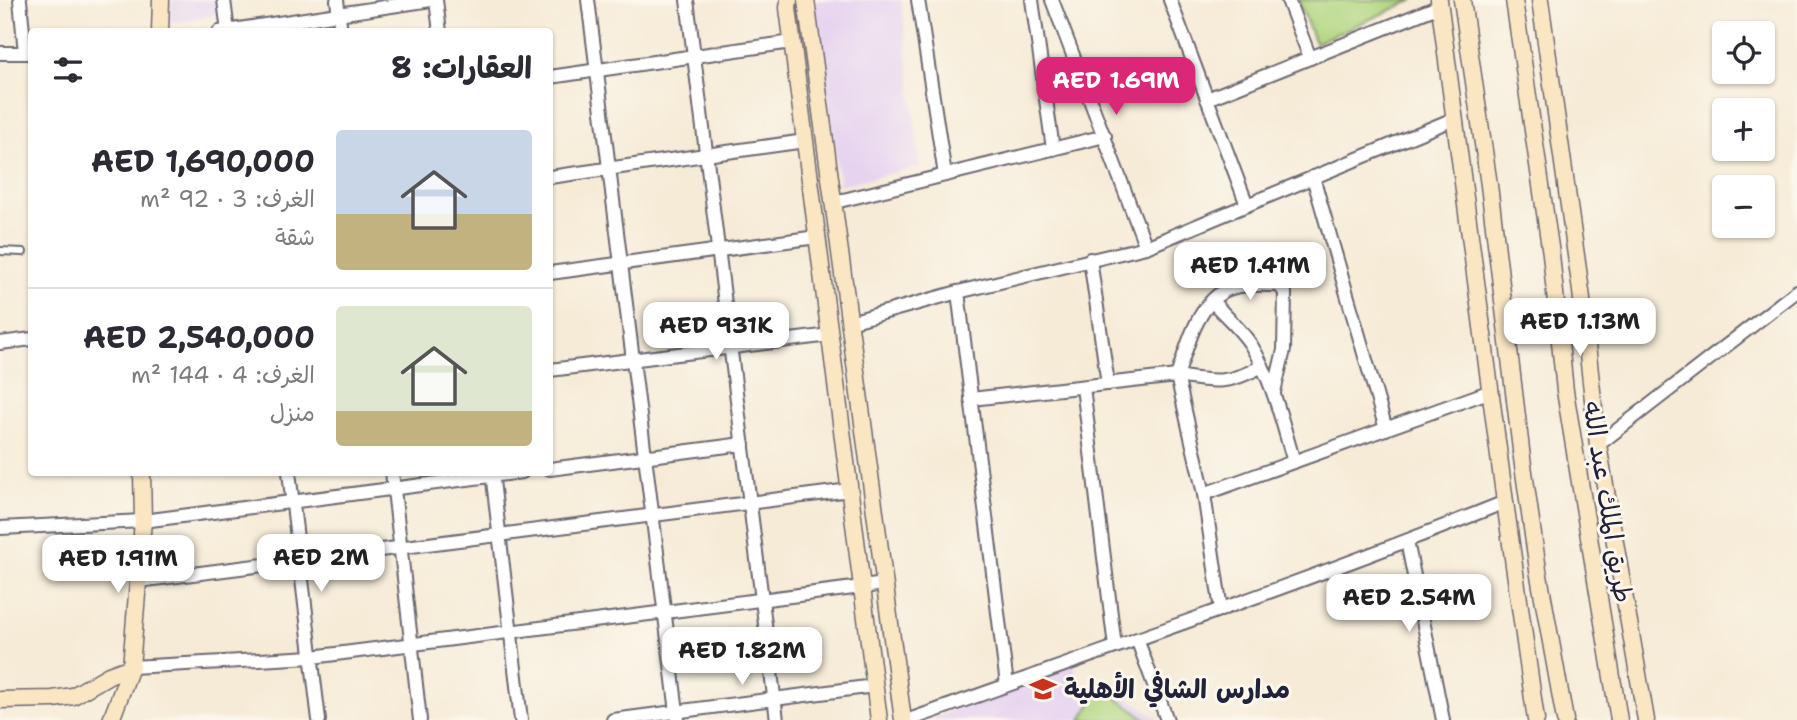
<!DOCTYPE html>
<html lang="ar">
<head>
<meta charset="utf-8">
<style>
  body { margin:0; font-family:"Shantell Sans","Playpen Sans Arabic",sans-serif; background:#f2f2f3; color:#2b2b33; direction:rtl; height:100vh; display:flex; flex-direction:column; font-size:26px; white-space:nowrap }
  * { box-sizing:border-box; margin:0 }
  p { font-size:23px; color:#7c7c81 }
  .icon { flex:none; width:38px; height:38px; fill:none; stroke:currentColor; stroke-width:2; stroke-linecap:round; stroke-linejoin:round }
  .map { position:relative; flex:1; overflow:hidden; direction:ltr }
  .sheet { position:absolute; left:28px; top:28px; width:525px; height:448px; display:flex; flex-direction:column; background:#fff; border-radius:7px; box-shadow:0 2px 5px #0004; direction:rtl }
  .sheet>* { flex:none }
  .buttons { position:absolute; left:1712px; top:21px; display:grid; gap:14px }
  .buttons a { display:grid; place-items:center; width:63px; height:63px; border-radius:7px; background:#fff; box-shadow:0 2px 5px #0004; font-size:35px }
  .price { position:absolute; translate:-50% -60px; padding:0 16px; border-radius:14px; background:#fff; color:#222; font-size:23px; line-height:46px; filter:drop-shadow(0 2px 4px #0008) }
  .price::after { content:''; position:absolute; left:50%; top:42px; width:21px; height:16px; margin-left:-10px; background:inherit; clip-path:polygon(0 0,100% 0,50% 100%) }
  .price.selected { background:#db2777; color:#fff }
  ul { padding:0; list-style:none }
  li { display:flex; align-items:center; gap:21px; height:175px; padding:0 21px }
  li+li { border-top:2px solid #e1e1e2 }
  li span { display:grid; place-items:center; flex:none; width:196px; height:140px; border-radius:7px; color:#555 }
  li>.icon { margin-inline-start:auto }
  span .icon { width:84px; height:84px; fill:#fffc; stroke-width:1 }
  li b { font-size:30px }
  h2 { display:flex; justify-content:space-between; align-items:center; height:84px; padding:0 21px; font-size:30px }
  .map>svg:first-child { display:block }
  .built { fill:#e6d3f0 }
  .green { fill:#b0d57e; stroke:#697c5c; stroke-width:2 }
  .lines { fill:none; stroke-linecap:round; stroke-linejoin:round }
  .lane-casing { stroke:#6c6872; stroke-width:10 }
  .street-casing { stroke:#6c6872; stroke-width:16 }
  .secondary-casing { stroke:#6c6872; stroke-width:19 }
  .lane { stroke:#fff; stroke-width:6 }
  .street { stroke:#fff; stroke-width:12 }
  .secondary { stroke:#fbe6c4; stroke-width:16 }
  .labels { text-anchor:middle; stroke-width:6; stroke-linejoin:round; paint-order:stroke }
  .street-label { font-size:26px; fill:#22223b; stroke:#fbf7ec }
  .poi-label { font-size:26px; font-weight:bold; fill:#22223b; stroke:#fbf7ec; text-anchor:start }
</style>
</head>
<body>
<div class="map">
<svg width="1797" height="720" viewBox="0 0 1797 720">
  <rect width="100%" height="100%" fill="#fbf7ec"/>
  <filter id="ink" filterUnits="userSpaceOnUse"><feTurbulence type="fractalNoise" baseFrequency=".0143" numOctaves="2"/><feDisplacementMap in="SourceGraphic" scale="14" xChannelSelector="R" yChannelSelector="G"/><feConvolveMatrix kernelMatrix="1 2 1 2 8 2 1 2 1" color-interpolation-filters="sRGB"/></filter>
  <filter id="wash" filterUnits="userSpaceOnUse"><feTurbulence type="fractalNoise" baseFrequency=".00686" numOctaves="4" result="noise"/><feDisplacementMap in="SourceGraphic" scale="28" xChannelSelector="R" yChannelSelector="G"/><feGaussianBlur stdDeviation="1.57" result="paint"/><feColorMatrix in="noise" values="0 0 0 0 0 0 0 0 0 0 0 0 0 0 0 0 0 1.4 0 .05"/><feComposite in="paint" operator="in"/></filter>
  <g filter="url(#wash)">
    <rect width="100%" height="100%" fill="#f6ebd7"/>
    <g class="built">
      <polygon points="172,0 219,0 220,14 171,23"/>
      <polygon points="813,0 901,0 920,167 840,185"/>
      <polygon points="1074,663 1081,700 1100,678 1160,720 928,720"/>
    </g>
    <g class="green">
      <polygon points="1298,0 1414,0 1315,43"/>
      <polygon points="1101,687 1147,720 1081,720"/>
    </g>
  </g>
  <g filter="url(#ink)">
    <g class="lines">
      <g class="lane-casing">
        <polyline id="lane" points="0,251 23,252"/>
      </g>
      <g class="street-casing">
        <g id="street">
          <polyline points="20,0 25,53"/>
          <polyline points="224,0 228,32"/>
          <polyline points="337,0 341,32"/>
          <polyline points="436,0 440,32"/>
          <polyline points="588,0 678,720"/>
          <polyline points="687,0 777,720"/>
          <polyline points="918,0 945,175"/>
          <polyline points="1032,0 1053,149"/>
          <polyline points="1052,0 1146,247"/>
          <polyline points="1170,0 1247,205"/>
          <polyline points="1288,0 1310,58"/>
          <polyline points="219,32 431,0"/>
          <polyline points="0,53 31,53"/>
          <polyline points="550,77 792,42"/>
          <polyline points="1207,99 1440,6"/>
          <polyline points="550,177 805,141"/>
          <polyline points="1313,177 1386,429"/>
          <polyline points="835,202 1105,136"/>
          <polyline points="1090,259 1108,384"/>
          <polyline points="550,273 817,237"/>
          <polyline points="958,292 1007,685"/>
          <path d="M1212 301C1224 315 1241 329 1251 345 1273 381 1282 422 1294 462"/>
          <polyline points="850,322 958,292 1146,247 1456,118"/>
          <polyline points="0,343 32,339"/>
          <path d="M1262 366C1228 385 1215 382 1177 376 1187 348 1196 307 1224 291 1240 283 1262 285 1279 285L1285 292 1284 350 1274 392"/>
          <polyline points="550,370 830,335"/>
          <polyline points="1083,387 1115,647"/>
          <polyline points="971,399 1177,376 1204,494 1221,610"/>
          <polyline points="1598,445 1797,291"/>
          <polyline points="550,469 743,444"/>
          <polyline points="289,472 319,720"/>
          <polyline points="392,472 420,720"/>
          <polyline points="492,472 521,720"/>
          <polyline points="1204,494 1491,391"/>
          <polyline points="0,528 143,521 522,472"/>
          <polyline points="1407,541 1443,720"/>
          <polyline points="138,581 850,490"/>
          <polyline points="1137,639 1167,720"/>
          <polyline points="131,667 312,657 885,584"/>
          <polyline points="613,720 874,686"/>
          <path d="M909 720C1108 649 1309 581 1505 502"/>
        </g>
      </g>
      <g class="secondary-casing">
        <g id="secondary">
          <polyline points="789,0 788,8 879,720"/>
          <polyline points="806,0 903,720"/>
          <polyline points="1439,0 1505,502 1536,720"/>
          <polyline points="1462,0 1489,185 1522,458 1538,570 1565,720"/>
          <polyline points="1514,0 1551,254 1565,391 1619,720"/>
          <polyline points="1540,0 1581,291 1598,445 1646,720"/>
          <polyline points="160,32 161,0"/>
          <polyline points="0,700 53,699 73,696 109,675 131,667"/>
          <polyline points="111,720 131,667 143,521 142,472"/>
        </g>
      </g>
      <use href="#lane" class="lane"/>
      <use href="#street" class="street"/>
      <use href="#secondary" class="secondary"/>
    </g>
  </g>
  <defs>
    <g id="school-bare" transform="scale(2.1)"><path d="M0-5L7-2L0 1L-7-2ZM-4 1L0 2.5L4 1V4Q0 6-4 4Z" fill="#c8321e" stroke="#fbf7ec" stroke-width="2.5" paint-order="stroke"/></g>
  </defs>
  <g fill-rule="evenodd">
    <use href="#school-bare" x="1043" y="689"/>
  </g>
  <g class="labels">
    <g class="street-label">
      <text transform="translate(1608 502) rotate(81)" y="9">طريق الملك عبد الله</text>
    </g>
    <g class="poi-label">
      <text x="1064" y="698">مدارس الشافي الأهلية</text>
    </g>
  </g>
</svg>
<div class="buttons">
<a><svg class="icon" aria-label="locate" viewBox="0 0 24 24"><circle cx="12" cy="12" r="6"/><path d="M12 2v4M12 18v4M2 12h4M18 12h4"/></svg></a>
<a>+</a>
<a>−</a>
</div>
<b class="price selected" style="left:1116px;top:117px">AED 1.69M</b>
<b class="price" style="left:1250px;top:302px">AED 1.41M</b>
<b class="price" style="left:1580px;top:358px">AED 1.13M</b>
<b class="price" style="left:716px;top:362px">AED 931K</b>
<b class="price" style="left:321px;top:594px">AED 2M</b>
<b class="price" style="left:118px;top:595px">AED 1.91M</b>
<b class="price" style="left:1409px;top:634px">AED 2.54M</b>
<b class="price" style="left:742px;top:687px">AED 1.82M</b>
<section class="sheet">
<h2>العقارات: 8<svg class="icon" aria-label="filters" viewBox="0 0 24 24"><path d="M4 7h16M4 17h16"/><circle cx="9" cy="7" r="2"/><circle cx="15" cy="17" r="2"/></svg></h2>
<ul>
<li><span style="background:linear-gradient(#c9d6e8 60%,#c2b280 0)"><svg class="icon" aria-label="home" viewBox="0 0 24 24"><path d="M3 11l9-7 9 7M6 9v11h12V9"/></svg></span><div><b>AED 1,690,000</b><p>الغرف: 3 · 92 m²</p><p>شقة</p></div></li>
<li><span style="background:linear-gradient(#dfe7d0 75%,#c2b280 0)"><svg class="icon" aria-label="home" viewBox="0 0 24 24"><path d="M3 11l9-7 9 7M6 9v11h12V9"/></svg></span><div><b>AED 2,540,000</b><p>الغرف: 4 · 144 m²</p><p>منزل</p></div></li>
</ul>
</section>
</div>
</body>
</html>
